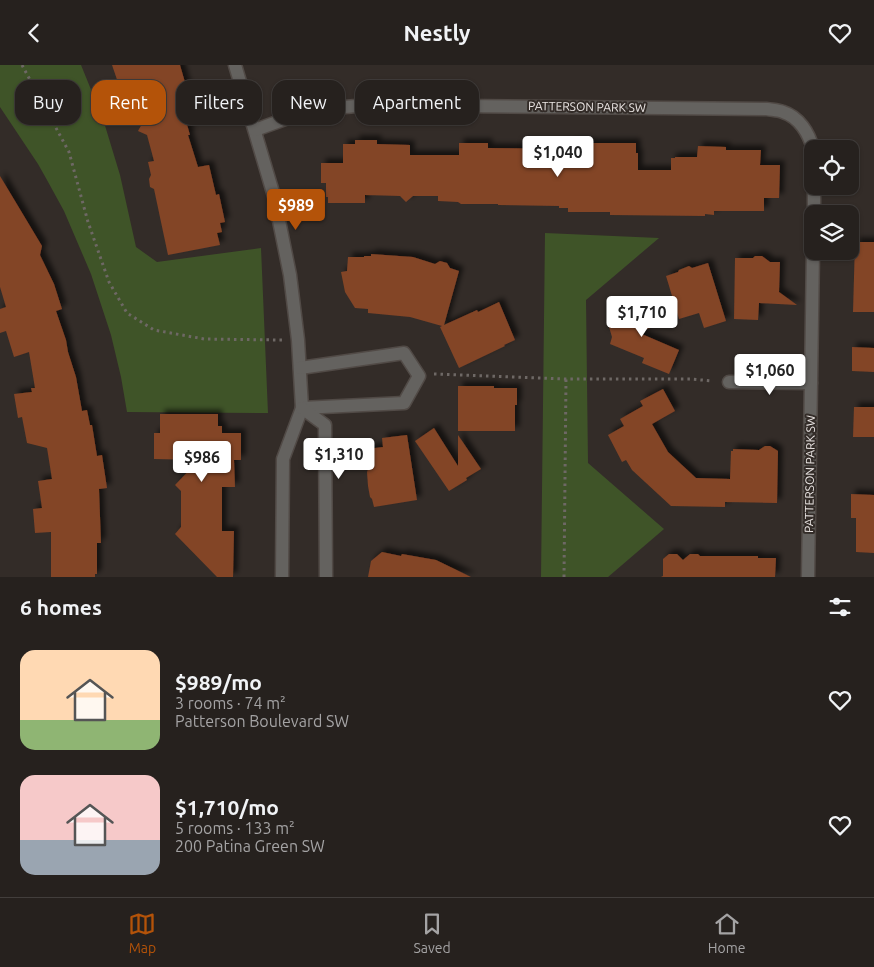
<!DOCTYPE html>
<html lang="en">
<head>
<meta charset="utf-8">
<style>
  body { margin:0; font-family:Ubuntu,sans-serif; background:#322e2b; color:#f1f3f6; height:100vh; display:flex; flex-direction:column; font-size:19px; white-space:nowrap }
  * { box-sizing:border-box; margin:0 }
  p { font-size:16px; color:#a4a3a4 }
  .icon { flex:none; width:28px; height:28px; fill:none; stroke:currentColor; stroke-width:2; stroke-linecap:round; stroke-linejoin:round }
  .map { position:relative; height:512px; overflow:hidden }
  .sheet { display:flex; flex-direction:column; background:#26211e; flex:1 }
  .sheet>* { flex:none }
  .guide { position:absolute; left:15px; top:15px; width:500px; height:45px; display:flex; gap:10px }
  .controls { position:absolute; left:804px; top:75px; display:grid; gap:10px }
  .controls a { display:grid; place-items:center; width:55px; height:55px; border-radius:10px; background:#26211e; box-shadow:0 1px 4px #0004,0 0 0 1px #423e3c; font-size:25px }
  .price { position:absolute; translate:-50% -42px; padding:0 11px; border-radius:5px; background:#fff; color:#222; font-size:16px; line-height:32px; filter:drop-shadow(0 1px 2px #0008) }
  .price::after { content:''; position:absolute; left:50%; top:30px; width:15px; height:11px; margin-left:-8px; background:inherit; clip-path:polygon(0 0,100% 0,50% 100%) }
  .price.current { background:#b45309; color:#fff }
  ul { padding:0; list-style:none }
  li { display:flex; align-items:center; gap:15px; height:125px; padding:0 20px }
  li span { display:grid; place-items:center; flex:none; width:140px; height:100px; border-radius:15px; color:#555 }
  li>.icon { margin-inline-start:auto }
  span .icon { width:60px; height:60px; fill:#fffc; stroke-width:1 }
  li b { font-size:21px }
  h2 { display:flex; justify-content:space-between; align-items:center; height:60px; padding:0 20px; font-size:21px }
  .tag { padding:0 18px; border-radius:15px; background:#26211e; box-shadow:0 1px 4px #0004,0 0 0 1px #423e3c; font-size:18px; line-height:45px }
  .tag.current { background:#b45309; color:#fff }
  header { display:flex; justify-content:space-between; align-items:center; height:65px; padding:0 20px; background:#26211e; font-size:22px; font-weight:700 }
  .tabs { display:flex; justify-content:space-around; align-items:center; height:70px; border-top:1px solid #423e3c; background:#26211e; font-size:14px; color:#a4a3a4 }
  .tabs a { display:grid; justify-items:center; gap:2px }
  .tabs .current { color:#b45309 }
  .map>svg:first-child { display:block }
  .green { fill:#3f5428 }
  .building { fill:#834426; filter:url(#shadow) }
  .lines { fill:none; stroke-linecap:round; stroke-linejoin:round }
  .minor-casing { stroke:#514a46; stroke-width:15 }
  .path { stroke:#6e6865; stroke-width:3; stroke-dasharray:2.5 4; stroke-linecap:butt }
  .minor { stroke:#64625f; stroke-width:12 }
  .labels { text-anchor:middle; stroke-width:4; stroke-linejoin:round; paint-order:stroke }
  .street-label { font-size:12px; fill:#ece7e5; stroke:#332c28 }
</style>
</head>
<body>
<header><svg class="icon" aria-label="back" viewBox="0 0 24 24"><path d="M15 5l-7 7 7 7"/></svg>Nestly<svg class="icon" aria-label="heart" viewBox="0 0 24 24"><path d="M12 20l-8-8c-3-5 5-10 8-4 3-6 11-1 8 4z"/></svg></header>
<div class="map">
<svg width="874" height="512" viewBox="0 0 874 512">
  <defs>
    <filter id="shadow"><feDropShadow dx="4.5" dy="-4.5" stdDeviation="2.5" flood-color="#0009"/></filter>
  </defs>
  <rect width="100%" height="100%" fill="#332c28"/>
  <g class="green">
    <polygon points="0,0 81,0 103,54 120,110 136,182 157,197 261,183 268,348 127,347 121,312 111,270 91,209 64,146 47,115 38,99 0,42"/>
    <polygon points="545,168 659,173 586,235 588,398 664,464 608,512 541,512"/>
  </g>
  <g class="building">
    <polygon points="112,0 180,0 195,52 186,54 187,56 186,56 190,70 188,70 198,102 209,100 216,130 219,129 225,157 220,158 222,167 217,168 220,180 168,190 154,124 150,122 149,114 151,110 148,97 154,96 147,70 138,66 143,57 136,34 125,38"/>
    <polygon points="355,75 377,75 377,79 410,80 410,90 459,90 459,78 488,78 488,83 571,84 571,78 636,78 636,88 638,88 638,105 671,105 671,93 675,93 675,92 697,92 698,81 726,82 726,85 761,85 760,100 780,100 779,133 764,133 764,146 714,146 714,150 705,149 705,151 610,150 610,147 568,147 568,143 559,143 559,141 498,140 498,139 461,139 458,137 438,136 438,131 413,131 406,137 400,131 365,130 365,138 328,138 328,132 326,132 326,118 321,118 321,98 343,98 343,79 355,79"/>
    <polygon points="0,111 42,181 40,190 54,219 62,244 56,246 66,275 68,287 76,312 82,346 87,345 90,360 92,360 97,391 102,390 107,423 99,424 101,478 97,478 97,509 95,509 95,512 51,512 51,467 35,468 33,444 42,443 38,416 52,414 47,383 27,378 22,352 18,353 14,329 32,327 31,323 35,323 29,287 14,292 6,266 0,268 0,244 6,242 0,222"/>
    <polygon points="855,177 874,177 874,247 853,247"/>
    <polygon points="371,189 413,192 435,199 440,196 447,198 450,203 459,206 444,260 477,245 478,247 499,237 515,275 504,280 505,281 459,303 440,262 442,261 410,252 368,248 368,244 355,243 345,227 341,207 347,206 348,192 364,192 364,191 371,191"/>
    <polygon points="755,191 762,191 770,197 780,197 779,227 797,240 759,238 758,255 734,254 735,193 753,193"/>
    <polygon points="708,198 726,256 704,263 699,248 679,254 666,211 678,207 679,205 689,201 692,203"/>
    <polygon points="637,240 673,256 637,267 679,285 669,309 642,298 644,293 610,279 612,272 607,255 610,256 611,254 625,242 635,247"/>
    <polygon points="852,282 874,283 874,307 852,306"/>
    <polygon points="458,321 494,321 494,323 517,323 517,340 515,340 515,366 458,366"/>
    <polygon points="663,324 675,346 652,359 668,387 696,413 730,414 731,386 733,386 733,384 759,385 765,381 770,381 778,386 777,438 725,437 725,442 671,441 632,405 626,395 622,397 608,370 624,361 620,354 643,341 640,336"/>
    <polygon points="854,342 874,342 874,372 853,372"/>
    <polygon points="160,349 218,349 218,361 222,361 222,368 241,368 241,395 234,395 235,422 222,422 222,466 234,466 233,512 217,512 175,469 181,462 181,426 175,420 199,395 154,394 154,368 160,368"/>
    <polygon points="434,363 458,401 458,370 481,404 466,413 467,415 449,426 415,376"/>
    <polygon points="407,370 417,435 374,442 372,434 370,432 368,421 367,407 368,404 365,386 367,386 367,384 383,382 382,373"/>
    <polygon points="851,429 874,430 874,488 856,487 856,453 851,453"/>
    <polygon points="382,487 401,491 402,489 436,495 471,512 368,512 371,496"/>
    <polygon points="669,489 677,489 683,495 690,489 698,489 700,491 758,491 758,493 776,493 775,512 661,512 663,511 663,494"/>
  </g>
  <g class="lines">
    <g class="minor-casing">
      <g id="minor">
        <polyline points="235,0 274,131 290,210 298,275 302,343 283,394 282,512"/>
        <path d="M255 65 310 45 368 40 767 44C772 45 778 45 783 47 799 52 809 68 813 84"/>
        <polyline points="814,149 814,121"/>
        <polyline points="300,303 404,288 419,311 404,338 302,343"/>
        <polyline points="729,317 811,318"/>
        <polyline points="302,343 325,360 326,512"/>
        <polyline points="808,512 813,186"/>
      </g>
    </g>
    <g class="path">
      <polyline points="22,0 69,87 88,157 109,217 127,248 154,265 204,274 282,275"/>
      <polyline points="434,309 566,314 690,314 713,316"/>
      <polyline points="564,512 566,314"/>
    </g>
    <use href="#minor" class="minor"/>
  </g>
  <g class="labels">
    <g class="street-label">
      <text transform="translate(587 42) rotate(1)" y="4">PATTERSON PARK SW</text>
      <text transform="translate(810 409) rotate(-89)" y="4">PATTERSON PARK SW</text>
    </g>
  </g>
</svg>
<div class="controls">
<a><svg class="icon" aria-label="locate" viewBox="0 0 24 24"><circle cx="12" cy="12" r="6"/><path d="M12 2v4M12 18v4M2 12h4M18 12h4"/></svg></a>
<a><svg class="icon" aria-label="layers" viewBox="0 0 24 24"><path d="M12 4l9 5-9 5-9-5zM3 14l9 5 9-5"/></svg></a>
</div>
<b class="price" style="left:558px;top:113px">$1,040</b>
<b class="price current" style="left:296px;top:166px">$989</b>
<b class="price" style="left:642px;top:273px">$1,710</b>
<b class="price" style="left:770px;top:331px">$1,060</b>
<b class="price" style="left:339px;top:415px">$1,310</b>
<b class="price" style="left:202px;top:418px">$986</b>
<div class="guide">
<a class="tag">Buy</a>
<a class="tag current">Rent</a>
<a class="tag">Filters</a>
<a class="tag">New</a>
<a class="tag">Apartment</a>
</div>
</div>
<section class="sheet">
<h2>6 homes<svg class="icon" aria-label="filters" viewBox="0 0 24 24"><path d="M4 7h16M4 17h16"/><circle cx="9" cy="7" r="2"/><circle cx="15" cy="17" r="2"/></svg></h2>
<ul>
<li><span style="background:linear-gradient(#ffd9b3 70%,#8fb573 0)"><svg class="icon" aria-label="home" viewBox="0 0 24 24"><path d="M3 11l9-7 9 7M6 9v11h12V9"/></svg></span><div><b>$989/mo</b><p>3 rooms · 74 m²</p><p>Patterson Boulevard SW</p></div><svg class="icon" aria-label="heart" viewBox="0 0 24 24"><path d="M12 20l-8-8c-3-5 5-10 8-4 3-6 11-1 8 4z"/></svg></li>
<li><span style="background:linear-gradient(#f6c9c9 65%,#9aa5b1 0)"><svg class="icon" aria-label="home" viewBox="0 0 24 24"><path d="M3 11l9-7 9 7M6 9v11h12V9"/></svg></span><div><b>$1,710/mo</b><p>5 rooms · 133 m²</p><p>200 Patina Green SW</p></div><svg class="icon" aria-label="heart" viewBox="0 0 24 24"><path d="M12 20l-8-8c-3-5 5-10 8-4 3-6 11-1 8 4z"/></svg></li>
</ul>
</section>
<nav class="tabs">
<a class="current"><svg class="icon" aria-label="map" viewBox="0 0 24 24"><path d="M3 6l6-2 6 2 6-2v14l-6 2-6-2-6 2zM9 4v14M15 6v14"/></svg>Map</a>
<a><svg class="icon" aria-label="saved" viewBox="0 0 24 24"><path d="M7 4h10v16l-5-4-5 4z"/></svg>Saved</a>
<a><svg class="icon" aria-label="home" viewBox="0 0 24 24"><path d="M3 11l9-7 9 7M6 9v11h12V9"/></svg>Home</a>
</nav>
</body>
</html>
